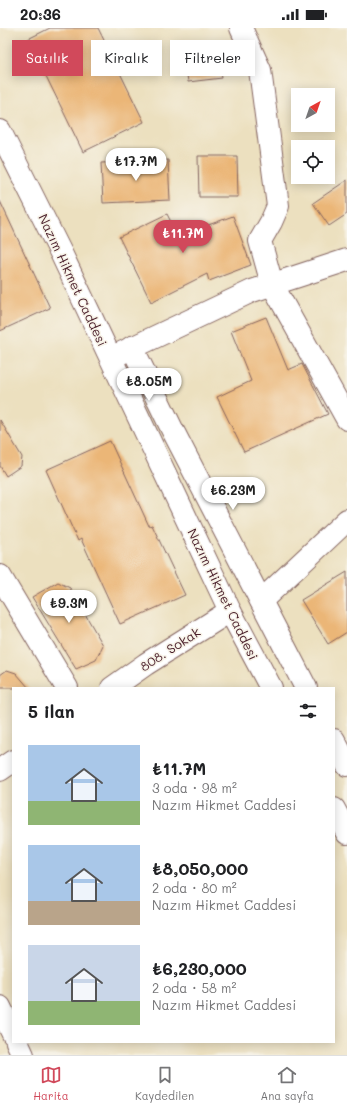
<!DOCTYPE html>
<html lang="tr">
<head>
<meta charset="utf-8">
<style>
  body { margin:0; font-family:Mali,sans-serif; background:#f2f2f2; color:#202124; height:100vh; display:flex; flex-direction:column; font-size:15px; white-space:nowrap }
  * { box-sizing:border-box; margin:0 }
  p { font-size:13px; color:#757577 }
  .icon { flex:none; width:22px; height:22px; fill:none; stroke:currentColor; stroke-width:2; stroke-linecap:round; stroke-linejoin:round }
  .map { position:relative; flex:1; overflow:hidden }
  .side { position:absolute; left:12px; top:659px; width:323px; height:356px; display:flex; flex-direction:column; background:#fff; border-radius:0px; box-shadow:0 2px 10px #0003 }
  .side>* { flex:none }
  .banner { position:absolute; left:12px; top:12px; width:323px; height:36px; display:flex; gap:8px }
  .needle { width:26px; rotate:40deg }
  .controls { position:absolute; left:291px; top:60px; display:grid; gap:8px }
  .controls a { display:grid; place-items:center; width:44px; height:44px; border-radius:0px; background:#fff; box-shadow:0 2px 10px #0003; font-size:20px }
  .price { position:absolute; translate:-50% -34px; padding:0 9px; border-radius:14px; background:#fff; color:#222; font-size:13px; line-height:26px; filter:drop-shadow(0 1px 2px #0008) }
  .price::after { content:''; position:absolute; left:50%; top:24px; width:12px; height:9px; margin-left:-6px; background:inherit; clip-path:polygon(0 0,100% 0,50% 100%) }
  .price.on { background:#d1495b; color:#fff }
  ul { padding:0; list-style:none }
  li { display:flex; align-items:center; gap:12px; height:100px; padding:0 16px }
  li span { display:grid; place-items:center; flex:none; width:112px; height:80px; border-radius:0px; color:#555 }
  li>.icon { margin-inline-start:auto }
  span .icon { width:48px; height:48px; fill:#fffc; stroke-width:1 }
  li b { font-size:17px }
  h2 { display:flex; justify-content:space-between; align-items:center; height:48px; padding:0 16px; font-size:17px }
  .tag { padding:0 14px; border-radius:0px; background:#fff; box-shadow:0 2px 10px #0003; font-size:14px; line-height:36px }
  .tag.on { background:#d1495b; color:#fff }
  .status { display:flex; justify-content:space-between; align-items:center; height:28px; padding:0 20px; background:#fff; direction:ltr }
  .status svg { height:11px; fill:currentColor }
  .dock { display:flex; justify-content:space-around; align-items:center; height:56px; border-top:1px solid #e0e0e0; background:#fff; font-size:11px; color:#757577 }
  .dock a { display:grid; justify-items:center; gap:2px }
  .dock .on { color:#d1495b }
  .map>svg:first-child { display:block }
  .building { fill:#ebb677 }
  .lines { fill:none; stroke-linecap:round; stroke-linejoin:round }
  .minor-casing { stroke:#83635f; stroke-width:24 }
  .minor { stroke:#fff; stroke-width:22 }
  .labels { text-anchor:middle; stroke-width:3; stroke-linejoin:round; paint-order:stroke }
  .street-label { font-size:13px; fill:#4a1f2b; stroke:#f7f3e8 }
</style>
</head>
<body>
<div class="status"><b>20:36</b><svg viewBox="0 0 49 12"><path d="M0 12V9h3v3zM5 12V6h3v6zM10 12V3h3v9zM15 12V0h3v12zM26 1h20v11H26zM47 4h2v5h-2z"/></svg></div>
<div class="map">
<svg width="347" height="1027" viewBox="0 0 347 1027">
  <rect width="100%" height="100%" fill="#f7f3e8"/>
  <filter id="ink" filterUnits="userSpaceOnUse"><feTurbulence type="fractalNoise" baseFrequency=".025" numOctaves="2"/><feDisplacementMap in="SourceGraphic" scale="8" xChannelSelector="R" yChannelSelector="G"/><feConvolveMatrix kernelMatrix="1 2 1 2 8 2 1 2 1" color-interpolation-filters="sRGB"/></filter>
  <filter id="wash" filterUnits="userSpaceOnUse"><feTurbulence type="fractalNoise" baseFrequency=".012" numOctaves="4" result="noise"/><feDisplacementMap in="SourceGraphic" scale="16" xChannelSelector="R" yChannelSelector="G"/><feGaussianBlur stdDeviation="0.9" result="paint"/><feColorMatrix in="noise" values="0 0 0 0 0 0 0 0 0 0 0 0 0 0 0 0 0 1.4 0 .05"/><feComposite in="paint" operator="in"/></filter>
  <g filter="url(#wash)">
    <rect width="100%" height="100%" fill="#ece0bf"/>
    <g id="blocks">
      <g class="building">
        <polygon points="50,0 98,0 144,94 83,124 28,11"/>
        <polygon points="217,14 222,50 188,54 183,18"/>
        <polygon points="198,128 237,128 238,169 199,169"/>
        <polygon points="168,132 170,172 103,175 101,135"/>
        <polygon points="347,152 347,186 329,198 313,175"/>
        <polygon points="0,173 50,280 0,303"/>
        <polygon points="167,186 178,208 233,188 251,237 209,253 207,246 151,274 119,209"/>
        <polygon points="266,289 288,342 302,336 328,386 244,424 217,369 251,353 231,303"/>
        <polygon points="0,392 22,429 21,438 6,448 0,438"/>
        <polygon points="110,413 149,498 152,497 185,567 120,596 81,511 78,513 46,442"/>
        <polygon points="347,544 347,604 328,616 301,572"/>
        <polygon points="58,554 70,560 103,617 96,632 76,641 32,569"/>
        <polygon points="7,642 16,645 29,660 0,660 0,647"/>
      </g>
    </g>
  </g>
  <g filter="url(#ink)">
    <use href="#blocks" fill-opacity="0" stroke="#83635f" stroke-width="1"/>
    <g class="lines">
      <g class="minor-casing">
        <g id="minor">
          <polyline points="241,0 260,42 278,178 271,194 260,213 272,256 347,391"/>
          <polyline points="0,103 61,225 230,583 271,660"/>
          <polyline points="132,319 172,401 306,660"/>
          <polyline points="119,326 252,263 347,232"/>
          <polyline points="0,548 67,660"/>
          <polyline points="261,573 347,492"/>
          <polyline points="112,660 146,636 230,583"/>
          <polyline points="334,712 347,737"/>
          <polyline points="0,742 13,733"/>
          <polyline points="334,781 347,805"/>
          <polyline points="0,979 13,1006"/>
          <polyline points="17,1014 23,1027"/>
        </g>
      </g>
      <use href="#minor" class="minor"/>
    </g>
  </g>
  <g class="labels">
    <g class="street-label">
      <text transform="translate(73 252) rotate(65)" y="5">Nazım Hikmet Caddesi</text>
      <text transform="translate(223 566) rotate(64)" y="5">Nazım Hikmet Caddesi</text>
      <text transform="translate(170 621) rotate(-33)" y="5">808. Sokak</text>
    </g>
  </g>
</svg>
<div class="controls">
<a><svg class="needle" viewBox="-14 -14 28 28"><path d="M0-13l5 13h-10z" fill="#e53935"/><path d="M0 13l5-13h-10z" fill="#757577"/></svg></a>
<a><svg class="icon" aria-label="locate" viewBox="0 0 24 24"><circle cx="12" cy="12" r="6"/><path d="M12 2v4M12 18v4M2 12h4M18 12h4"/></svg></a>
</div>
<b class="price" style="left:136px;top:154px">₺17.7M</b>
<b class="price on" style="left:183px;top:226px">₺11.7M</b>
<b class="price" style="left:149px;top:374px">₺8.05M</b>
<b class="price" style="left:233px;top:483px">₺6.23M</b>
<b class="price" style="left:69px;top:596px">₺9.3M</b>
<div class="banner">
<a class="tag on">Satılık</a>
<a class="tag">Kiralık</a>
<a class="tag">Filtreler</a>
</div>
<section class="side">
<h2>5 ilan<svg class="icon" aria-label="filters" viewBox="0 0 24 24"><path d="M4 7h16M4 17h16"/><circle cx="9" cy="7" r="2"/><circle cx="15" cy="17" r="2"/></svg></h2>
<ul>
<li><span style="background:linear-gradient(#a9c7e8 70%,#8fb573 0)"><svg class="icon" aria-label="home" viewBox="0 0 24 24"><path d="M3 11l9-7 9 7M6 9v11h12V9"/></svg></span><div><b>₺11.7M</b><p>3 oda · 98 m²</p><p>Nazım Hikmet Caddesi</p></div></li>
<li><span style="background:linear-gradient(#a9c7e8 70%,#b9a48a 0)"><svg class="icon" aria-label="home" viewBox="0 0 24 24"><path d="M3 11l9-7 9 7M6 9v11h12V9"/></svg></span><div><b>₺8,050,000</b><p>2 oda · 80 m²</p><p>Nazım Hikmet Caddesi</p></div></li>
<li><span style="background:linear-gradient(#c9d6e8 70%,#8fb573 0)"><svg class="icon" aria-label="home" viewBox="0 0 24 24"><path d="M3 11l9-7 9 7M6 9v11h12V9"/></svg></span><div><b>₺6,230,000</b><p>2 oda · 58 m²</p><p>Nazım Hikmet Caddesi</p></div></li>
</ul>
</section>
</div>
<nav class="dock">
<a class="on"><svg class="icon" aria-label="map" viewBox="0 0 24 24"><path d="M3 6l6-2 6 2 6-2v14l-6 2-6-2-6 2zM9 4v14M15 6v14"/></svg>Harita</a>
<a><svg class="icon" aria-label="saved" viewBox="0 0 24 24"><path d="M7 4h10v16l-5-4-5 4z"/></svg>Kaydedilen</a>
<a><svg class="icon" aria-label="home" viewBox="0 0 24 24"><path d="M3 11l9-7 9 7M6 9v11h12V9"/></svg>Ana sayfa</a>
</nav>
</body>
</html>
